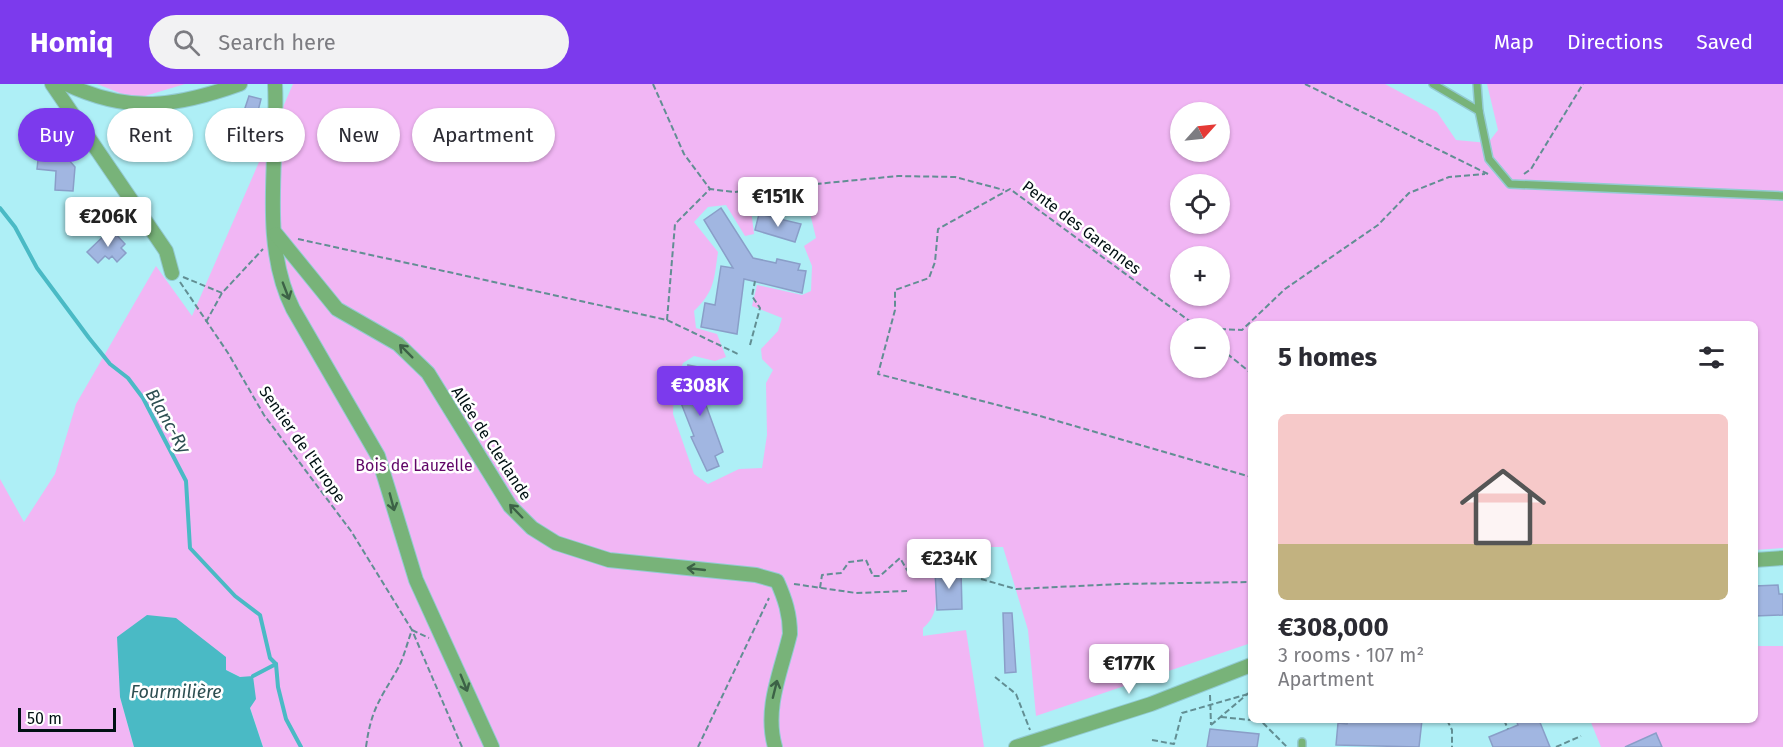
<!DOCTYPE html>
<html lang="en">
<head>
<meta charset="utf-8">
<style>
  body { margin:0; font-family:"Fira Sans",sans-serif; background:#f2f2f3; color:#2b2b33; height:100vh; display:flex; flex-direction:column; font-size:22px; white-space:nowrap }
  * { box-sizing:border-box; margin:0 }
  p { font-size:20px; color:#7c7c81 }
  .icon { flex:none; width:33px; height:33px; fill:none; stroke:currentColor; stroke-width:2; stroke-linecap:round; stroke-linejoin:round }
  .map { position:relative; flex:1; overflow:hidden }
  .sheet { position:absolute; left:1248px; top:237px; width:510px; height:402px; display:flex; flex-direction:column; background:#fff; border-radius:9px; box-shadow:0 2px 4px #0004 }
  .sheet>* { flex:none }
  .guide { position:absolute; left:18px; top:24px; width:570px; height:54px; display:flex; gap:12px }
  .needle { width:39px; rotate:63deg }
  .buttons { position:absolute; left:1170px; top:18px; display:grid; gap:12px }
  .buttons a { display:grid; place-items:center; width:60px; height:60px; border-radius:50%; background:#fff; box-shadow:0 2px 4px #0004; font-size:30px }
  .scale { position:absolute; left:18px; bottom:15px; width:98px; box-sizing:border-box; padding-left:6px; border:3px solid #001013; border-top:0; font-size:16px; line-height:21px; white-space:nowrap; color:#001013; -webkit-text-stroke:4px #fff; paint-order:stroke }
  .price { position:absolute; translate:-50% -51px; padding:0 14px; border-radius:6px; background:#fff; color:#222; font-size:20px; line-height:39px; filter:drop-shadow(0 2px 3px #0008) }
  .price::after { content:''; position:absolute; left:50%; top:36px; width:18px; height:14px; margin-left:-9px; background:inherit; clip-path:polygon(0 0,100% 0,50% 100%) }
  .price.on { background:#7c3aed; color:#fff }
  ul { padding:0; list-style:none }
  li { display:grid; align-content:center; gap:12px; height:318px; padding:0 30px }
  li span { display:grid; place-items:center; height:186px; border-radius:9px; color:#555 }
  li>.icon { margin-inline-start:auto }
  span .icon { width:108px; height:108px; fill:#fffc; stroke-width:1 }
  li b { font-size:26px }
  h2 { display:flex; justify-content:space-between; align-items:center; height:72px; padding:0 30px; font-size:26px }
  .chip { padding:0 21px; border-radius:27px; background:#fff; box-shadow:0 2px 4px #0004; font-size:21px; line-height:54px }
  .chip.on { background:#7c3aed; color:#fff }
  header { display:flex; align-items:center; gap:36px; box-sizing:border-box; height:84px; padding:0 30px; background:#7c3aed; color:#fff }
  header strong { font-size:28px }
  nav { display:flex; gap:33px; margin-inline-start:auto; font-size:21px }
  .search { width:420px; height:54px; background:#f2f2f3; display:flex; align-items:center; gap:15px; box-sizing:border-box; padding:0 21px; border-radius:33px; color:#7c7c81; font-size:22px }
  .map>svg:first-child { display:block }
  .green { fill:#f1b6f4; fill-rule:evenodd }
  .water { fill:#4abac5 }
  .lines { fill:none; stroke-linecap:round; stroke-linejoin:round }
  .stream { stroke:#4abac5; stroke-width:4 }
  .building { fill:#a1b6e1; stroke:#8a9ec8; stroke-width:1.5 }
  .lane-casing { stroke:#92cbd2; stroke-width:10 }
  .street-casing { stroke:#92cbd2; stroke-width:16 }
  .path { stroke:#628e93; stroke-width:2; stroke-dasharray:6 3; stroke-linecap:butt }
  .lane { stroke:#78b379; stroke-width:7 }
  .street { stroke:#78b379; stroke-width:14 }
  .oneway { stroke:#3c6246 }
  .labels { text-anchor:middle; stroke-width:5; stroke-linejoin:round; paint-order:stroke }
  .street-label { font-size:16px; fill:#001013; stroke:#fff }
  .park-label { font-size:16px; fill:#600667; stroke:#fff }
  .water-label { font-size:18px; font-style:italic; fill:#2d4f52; stroke:#fff }
</style>
</head>
<body>
<header>
<strong>Homiq</strong>
<div class="search"><svg class="icon" aria-label="search" viewBox="0 0 24 24"><circle cx="10" cy="10" r="6"/><path d="M15 15l6 6"/></svg>Search here</div>
<nav><a>Map</a><a>Directions</a><a>Saved</a></nav>
</header>
<div class="map">
<svg width="1783" height="663" viewBox="0 0 1783 663">
  <rect width="100%" height="100%" fill="#aeeff6"/>
  <g class="green">
    <polygon points="97,0 185,0 135,15"/>
    <path d="M293 0H1385L1437 28 1456 56 1488 59 1498 46 1487 0H1783V464L1755 466V240H1251V559L1036 632 1028 546 1003 463H964L963 482 934 485C935 507 942 529 923 544V552L966 546 984 663H263L240 593 226 586V573L215 566 120 613 134 663H0V395L24 438 55 390 76 320 156 182 192 232ZM1180 28H1220V68H1180ZM1180 100H1220V140H1180ZM782 120 810 129 816 154 804 162 812 182 811 207 802 211 757 201 752 222 782 234 778 247 761 265 762 275 773 286 766 299 767 351 762 384 739 385 708 400 694 390 673 330 674 301 683 279 694 272 715 277 726 273 717 250 696 244 694 227C715 207 714 195 718 168L694 138 708 123 726 121 745 152 754 150 751 125ZM1180 172H1220V212H1180ZM1180 244H1220V284H1180Z"/>
    <polygon points="1755,562 1783,562 1783,663 1601,663 1590,636 1755,636"/>
  </g>
  <polygon class="water" points="147,531 176,534 226,573 226,586 240,593 253,592 256,615 250,624 263,663 134,663 120,613 117,553"/>
  <g class="lines">
    <g class="stream">
      <polyline points="0,124 15,143 37,184 89,254 110,280 128,294 143,314 186,397 190,464 235,512 260,531 270,574 276,580 278,603 286,635 301,663"/>
      <polyline points="253,592 276,580"/>
    </g>
  </g>
  <g class="building">
    <polygon points="249,12 261,15 254,43 240,39"/>
    <polygon points="39,67 62,68 75,83 73,107 55,106 56,87 37,85"/>
    <polygon points="721,124 753,174 776,179 777,175 800,180 798,186 806,187 802,209 744,195 737,250 701,243 705,219 715,221 721,182 733,184 704,136"/>
    <polygon points="759,130 801,140 795,158 755,146"/>
    <polygon points="111,145 125,160 121,164 126,169 117,178 112,172 109,175 105,172 98,179 87,168"/>
    <polygon points="688,281 709,285 703,313 723,368 715,372 719,382 707,387 691,353 694,352 681,319"/>
    <polygon points="961,486 962,525 937,526 935,487"/>
    <polygon points="1778,501 1779,510 1783,510 1783,531 1755,532 1755,502"/>
    <polygon points="1003,529 1012,529 1016,588 1005,589"/>
    <polygon points="1348,636 1422,636 1419,663 1336,661 1338,639 1347,640"/>
    <polygon points="1516,636 1539,636 1550,663 1493,663 1489,653 1518,641"/>
    <polygon points="1210,645 1259,650 1257,663 1207,663"/>
    <polygon points="1656,649 1662,663 1625,663"/>
  </g>
  <g class="lines">
    <g class="lane-casing">
      <g id="lane">
        <polyline points="1433,0 1479,27"/>
        <polyline points="1477,0 1479,27 1489,75 1510,100 1783,112"/>
        <polyline points="1302,663 1302,658"/>
      </g>
    </g>
    <g class="street-casing">
      <g id="street">
        <polyline points="52,0 166,167 172,189"/>
        <path d="M66 0C130 30 176 23 240 0"/>
        <path d="M275 0C279 72 259 158 293 225L378 372 416 496 492 663"/>
        <path d="M276 150 337 225 398 260 428 289 510 422 532 444 556 459 609 476 756 491 777 497C785 515 790 530 790 550 781 588 764 624 775 663"/>
        <polyline points="1755,476 1783,474"/>
        <polyline points="1016,663 1151,620 1251,581"/>
      </g>
    </g>
    <g class="path">
      <polyline points="653,0 684,70 710,105"/>
      <polyline points="1305,0 1488,90"/>
      <polyline points="1524,90 1531,85 1583,0"/>
      <polyline points="298,155 667,236 738,270"/>
      <polyline points="183,193 222,209"/>
      <polyline points="180,198 228,269 264,331 351,447 412,546 462,663"/>
      <polyline points="667,236 675,140 710,105 734,108 898,92 955,93 1004,106"/>
      <polyline points="206,238 222,209 263,165"/>
      <polyline points="1199,244 1010,105 938,145 935,178 929,194 895,206 895,226 878,290 1040,332 1251,393"/>
      <polyline points="1220,245 1242,246 1285,205 1378,141 1409,109 1449,93 1485,90"/>
      <polyline points="750,261 760,224 752,212 755,197"/>
      <polyline points="1220,264 1251,289"/>
      <polyline points="981,495 1016,505 1120,500 1251,498"/>
      <polyline points="794,500 856,509 907,507"/>
      <polyline points="820,504 822,491 841,489 849,478 866,476 873,492 880,492 900,474 910,491 919,488 929,473 973,470"/>
      <polyline points="412,546 429,554"/>
      <polyline points="995,593 1016,610 1030,646"/>
      <polyline points="1210,611 1211,641"/>
      <polyline points="1221,633 1251,636"/>
      <polyline points="1255,636 1260,636 1287,663"/>
      <polyline points="1447,636 1452,646 1452,663"/>
      <polyline points="1504,636 1508,645"/>
      <polyline points="1211,641 1251,607"/>
      <polyline points="1152,656 1174,660 1182,629 1248,610"/>
      <path d="M366 663C371 626 379 617 397 586 404 574 407 559 412 546"/>
      <polyline points="698,663 769,514"/>
      <polyline points="1556,663 1581,652"/>
    </g>
    <use href="#lane" class="lane"/>
    <use href="#street" class="street"/>
  </g>
  <defs><path id="oneway-shaft" d="M-6 0H5M1.5-3L5.5 0L1.5 3" fill="none" stroke-width="1.6" stroke-linecap="round" stroke-linejoin="round" transform="scale(1.5)"/></defs>
  <g class="oneway">
    <use href="#oneway-shaft" transform="translate(286 207) rotate(69)"/>
    <use href="#oneway-shaft" transform="translate(406 267) rotate(-135)"/>
    <use href="#oneway-shaft" transform="translate(392 418) rotate(75)"/>
    <use href="#oneway-shaft" transform="translate(516 427) rotate(-134)"/>
    <use href="#oneway-shaft" transform="translate(696 485) rotate(-174)"/>
    <use href="#oneway-shaft" transform="translate(464 599) rotate(68)"/>
    <use href="#oneway-shaft" transform="translate(775 605) rotate(-76)"/>
  </g>
  <g class="labels">
    <g class="street-label">
      <text transform="translate(1082 143) rotate(37)" y="6">Pente des Garennes</text>
      <text transform="translate(492 359) rotate(57)" y="6">Allée de Clerlande</text>
      <text transform="translate(303 360) rotate(55)" y="6">Sentier de l'Europe</text>
    </g>
    <g class="park-label">
      <text x="414" y="387">Bois de Lauzelle</text>
    </g>
    <g class="water-label">
      <text transform="translate(168 337) rotate(60)" y="6">Blanc-Ry</text>
      <text x="176" y="614">Fourmilière</text>
    </g>
  </g>
</svg>
<div class="buttons">
<a><svg class="needle" viewBox="-14 -14 28 28"><path d="M0-13l5 13h-10z" fill="#e53935"/><path d="M0 13l5-13h-10z" fill="#7c7c81"/></svg></a>
<a><svg class="icon" aria-label="locate" viewBox="0 0 24 24"><circle cx="12" cy="12" r="6"/><path d="M12 2v4M12 18v4M2 12h4M18 12h4"/></svg></a>
<a>+</a>
<a>−</a>
</div>
<div class="scale">50 m</div>
<b class="price" style="left:778px;top:144px">€151K</b>
<b class="price" style="left:108px;top:164px">€206K</b>
<b class="price on" style="left:700px;top:333px">€308K</b>
<b class="price" style="left:949px;top:506px">€234K</b>
<b class="price" style="left:1129px;top:611px">€177K</b>
<div class="guide">
<a class="chip on">Buy</a>
<a class="chip">Rent</a>
<a class="chip">Filters</a>
<a class="chip">New</a>
<a class="chip">Apartment</a>
</div>
<section class="sheet">
<h2>5 homes<svg class="icon" aria-label="filters" viewBox="0 0 24 24"><path d="M4 7h16M4 17h16"/><circle cx="9" cy="7" r="2"/><circle cx="15" cy="17" r="2"/></svg></h2>
<ul>
<li><span style="background:linear-gradient(#f6c9c9 70%,#c2b280 0)"><svg class="icon" aria-label="home" viewBox="0 0 24 24"><path d="M3 11l9-7 9 7M6 9v11h12V9"/></svg></span><div><b>€308,000</b><p>3 rooms · 107 m²</p><p>Apartment</p></div></li>
</ul>
</section>
</div>
</body>
</html>
